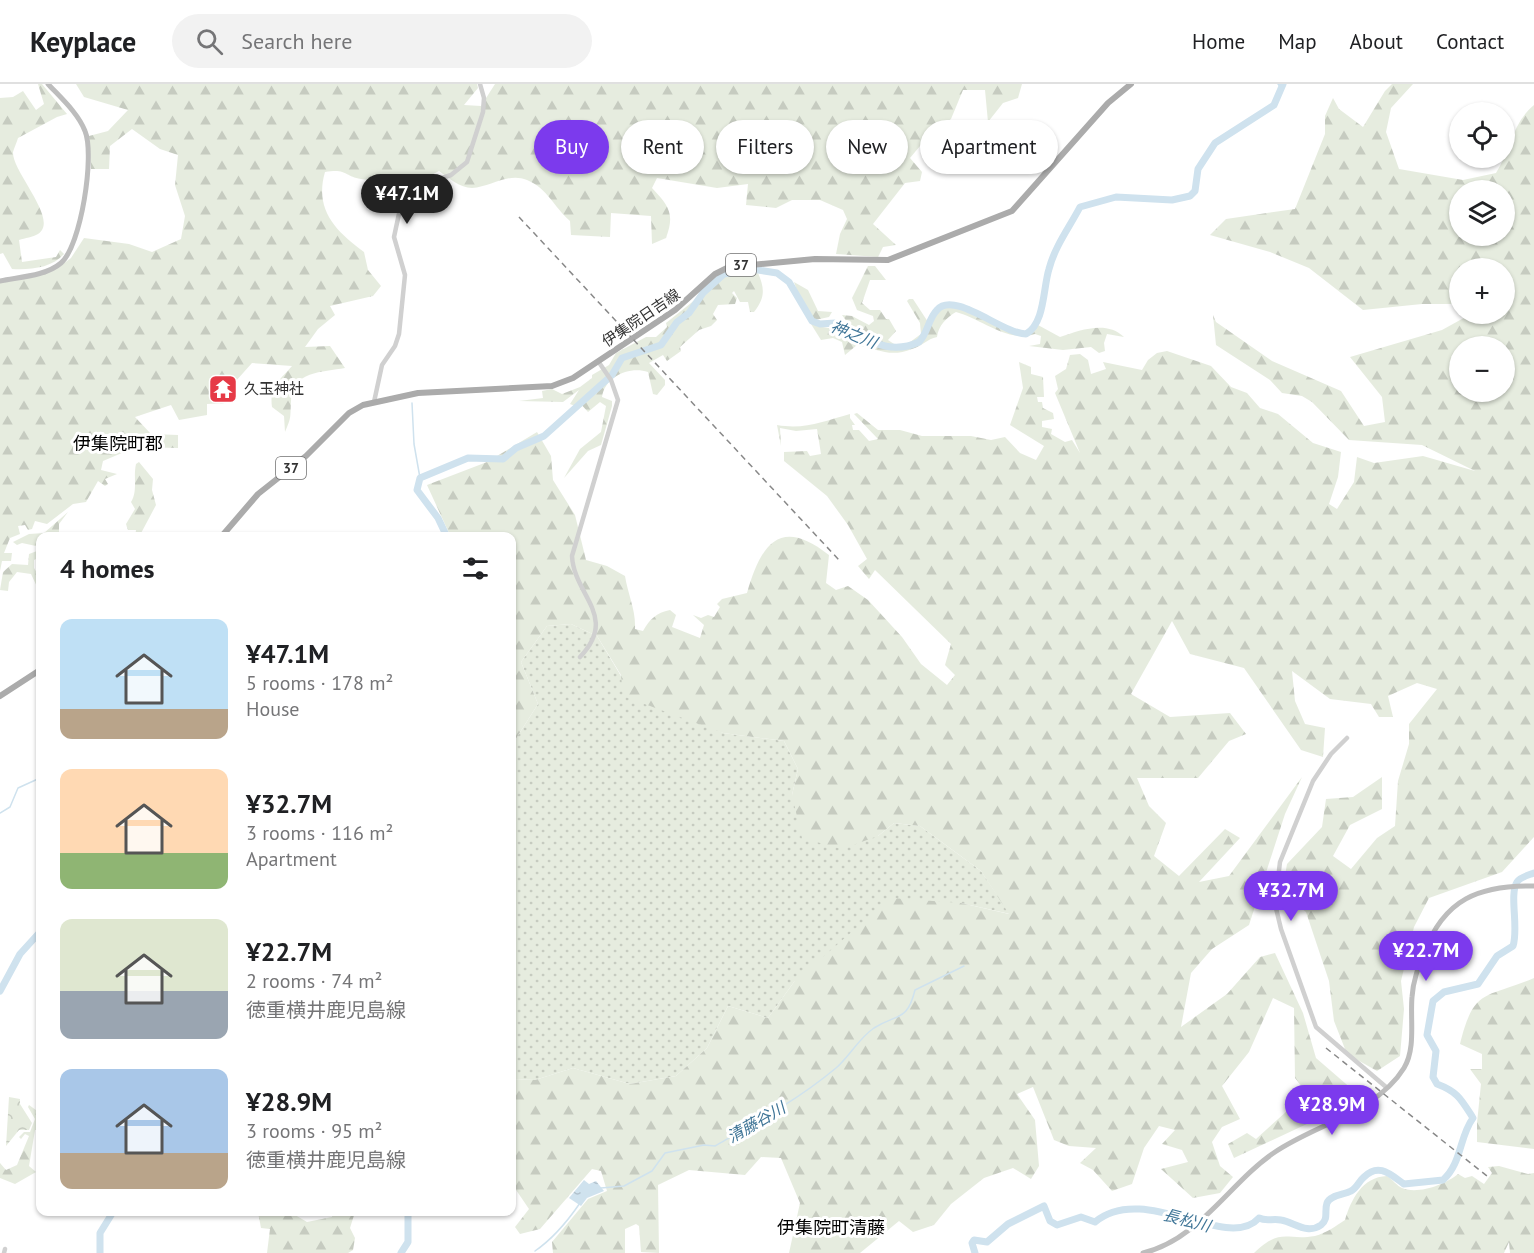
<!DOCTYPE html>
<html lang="en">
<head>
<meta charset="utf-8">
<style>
  body { margin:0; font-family:"PT Sans","Noto Sans JP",sans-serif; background:#f2f2f2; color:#202124; height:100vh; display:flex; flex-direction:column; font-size:22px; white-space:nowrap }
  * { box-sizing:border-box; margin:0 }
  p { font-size:20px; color:#757577 }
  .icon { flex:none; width:33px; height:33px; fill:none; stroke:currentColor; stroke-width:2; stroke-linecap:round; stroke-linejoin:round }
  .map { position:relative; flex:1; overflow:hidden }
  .details { position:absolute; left:36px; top:448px; width:480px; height:684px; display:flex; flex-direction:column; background:#fff; border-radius:12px; box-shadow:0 2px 4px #0004 }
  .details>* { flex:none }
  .hud { position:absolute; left:534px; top:36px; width:570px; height:54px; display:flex; gap:12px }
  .tools { position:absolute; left:1449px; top:18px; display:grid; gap:12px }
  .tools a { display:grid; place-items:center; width:66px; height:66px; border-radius:50%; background:#fff; box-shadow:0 2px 4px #0004; font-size:30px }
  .price { position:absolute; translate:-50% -51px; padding:0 14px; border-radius:21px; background:#7c3aed; color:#fff; font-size:20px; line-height:39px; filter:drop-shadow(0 2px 3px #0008) }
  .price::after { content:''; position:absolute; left:50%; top:36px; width:18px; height:14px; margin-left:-9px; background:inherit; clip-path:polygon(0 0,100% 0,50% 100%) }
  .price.current { background:#222; color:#fff }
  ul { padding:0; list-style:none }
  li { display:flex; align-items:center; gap:18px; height:150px; padding:0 24px }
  li span { display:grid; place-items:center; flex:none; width:168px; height:120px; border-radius:12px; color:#555 }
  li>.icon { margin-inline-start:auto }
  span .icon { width:72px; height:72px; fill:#fffc; stroke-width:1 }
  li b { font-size:26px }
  h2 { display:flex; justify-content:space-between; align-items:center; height:72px; padding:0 24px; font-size:26px }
  .chip { padding:0 21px; border-radius:27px; background:#fff; box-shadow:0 2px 4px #0004; font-size:21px; line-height:54px }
  .chip.current { background:#7c3aed; color:#fff }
  header { display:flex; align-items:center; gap:36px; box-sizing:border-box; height:84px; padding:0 30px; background:#fff; border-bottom:2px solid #e0e0e0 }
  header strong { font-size:28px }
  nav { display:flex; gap:33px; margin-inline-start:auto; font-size:21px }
  .search { width:420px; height:54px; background:#f2f2f2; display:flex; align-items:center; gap:15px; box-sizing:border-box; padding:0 21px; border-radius:33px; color:#757577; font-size:22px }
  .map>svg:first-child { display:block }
  .grass { fill:url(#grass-dots) }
  .forest { fill:url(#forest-firs); fill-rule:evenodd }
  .park { fill:url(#park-crowns) }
  .water { fill:url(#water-ripples) }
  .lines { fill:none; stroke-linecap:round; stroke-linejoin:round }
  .stream { stroke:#cfe2ee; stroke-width:1.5 }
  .river { stroke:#cfe2ee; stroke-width:7 }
  .tertiary { stroke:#d0d0d0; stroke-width:4.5 }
  .secondary { stroke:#bdbdbd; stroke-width:5 }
  .primary { stroke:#ababab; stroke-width:6 }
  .rail { stroke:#888; stroke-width:1.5; stroke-dasharray:6 4.5; stroke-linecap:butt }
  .labels { text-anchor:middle; stroke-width:6; stroke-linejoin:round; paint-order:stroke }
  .shield { fill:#fff; stroke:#707070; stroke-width:1.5 }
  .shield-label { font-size:14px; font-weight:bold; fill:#333 }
  .street-label { font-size:15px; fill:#333; stroke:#fff }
  .poi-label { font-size:15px; fill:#333; stroke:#fff; text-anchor:start }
  .water-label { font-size:16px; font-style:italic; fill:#3f7597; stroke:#fff }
  .quarter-label { font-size:18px; fill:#000; stroke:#fff }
</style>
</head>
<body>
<header>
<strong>Keyplace</strong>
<div class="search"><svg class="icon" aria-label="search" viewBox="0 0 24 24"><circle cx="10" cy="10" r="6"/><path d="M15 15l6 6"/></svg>Search here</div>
<nav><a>Home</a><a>Map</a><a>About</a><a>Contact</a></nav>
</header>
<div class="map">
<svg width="1534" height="1169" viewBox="0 0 1534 1169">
  <defs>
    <pattern id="grass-dots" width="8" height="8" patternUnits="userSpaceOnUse" patternTransform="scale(1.5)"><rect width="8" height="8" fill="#e6ecdf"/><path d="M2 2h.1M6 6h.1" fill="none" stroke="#c6cbc0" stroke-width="1.8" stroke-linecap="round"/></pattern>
    <pattern id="forest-firs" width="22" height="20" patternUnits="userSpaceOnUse" patternTransform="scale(1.5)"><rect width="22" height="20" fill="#e6ecdf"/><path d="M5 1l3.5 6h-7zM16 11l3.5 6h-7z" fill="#c6cbc0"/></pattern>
    <pattern id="park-crowns" width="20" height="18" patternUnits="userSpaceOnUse" patternTransform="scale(1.5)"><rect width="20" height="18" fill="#e6ecdf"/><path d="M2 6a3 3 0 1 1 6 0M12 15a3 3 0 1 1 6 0" fill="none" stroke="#c6cbc0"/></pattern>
    <pattern id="water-ripples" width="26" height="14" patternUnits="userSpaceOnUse" patternTransform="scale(1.5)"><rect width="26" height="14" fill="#cfe2ee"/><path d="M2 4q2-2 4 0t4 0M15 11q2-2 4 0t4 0" fill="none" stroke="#b2c2cd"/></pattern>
  </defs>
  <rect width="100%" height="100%" fill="#fff"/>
  <polygon class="grass" points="571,540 597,552 621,592 723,649 784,657 798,685 792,711 878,752 894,739 920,742 981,787 1010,830 961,819 794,898 768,934 728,922 707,964 676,992 630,1000 573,984 535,996 512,995 512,661 538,620 521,578 547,542"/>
  <g class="forest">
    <path d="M38 0H42L67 30 57 33 18 54C17 58 14 64 13 68 12 88 60 136 38 150 33 153 25 154 19 156L22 178 56 173 60 166 64 170C52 184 30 186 12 185L3 169 0 170V14L13 13 23 7 36 26 44 20Z"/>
    <path d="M76 0H477L478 4 464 21 481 22 495 0H1022L1018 14 1003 19 988 38 985 6H963L951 35 930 50 910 74 922 88 920 97 905 99 873 140 896 161 883 163 878 173 836 170 840 150 847 135 843 126 820 116H792L776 124 746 121 748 100 717 104 657 94 652 104C669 122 675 130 666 154L652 160 651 132 611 129 610 153 571 151 570 137C554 123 547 104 527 96 508 88 491 103 472 104 460 104 449 94 439 87L401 107C379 93 384 98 361 95 344 92 347 84 325 88 314 126 336 147 364 168L368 186 381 202 373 212 330 222 335 231 318 245 305 263 330 262 345 284C323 288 291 287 291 317 290 333 292 332 285 348L284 332 272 323C269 302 280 296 292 282L252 279 235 298 227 319 207 320V331L179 336 171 321 135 333 151 350 178 351V364L136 363 103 377 101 386 117 390 105 395 108 400 105 402 98 397 86 418 73 420 47 440 35 437 32 445 28 446 25 441 18 442 20 450 10 454 4 469H12L11 477H2L0 487V199L59 183 71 174 84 154 129 160 152 168 181 155 185 132 175 101 178 71 160 65 132 45 110 62 109 85H91L89 52 108 47 128 26 84 13Z"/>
    <path d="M1392 0H1413L1391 24 1386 48 1399 85 1463 96 1496 89C1510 67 1512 39 1534 21V753L1502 788 1429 814 1414 843 1401 897 1404 925 1400 972 1377 987 1347 970 1334 937 1329 897 1306 828 1282 809 1287 780 1322 743 1326 715 1353 713 1382 693V725L1350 741 1333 772 1351 785 1377 754 1395 742 1398 697 1409 660V640L1437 605 1417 599 1388 612 1393 633H1379L1371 620 1330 615 1292 587 1295 617 1305 640 1325 644 1323 673 1301 666 1244 584 1190 570 1172 537 1131 610 1170 633 1230 629 1246 650 1229 657 1198 694H1137L1149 722 1166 739 1154 772 1179 792 1225 745 1240 754 1199 798 1229 792 1302 693 1285 730 1249 841 1212 865 1191 889 1181 943 1227 910 1260 873 1275 869 1303 929 1316 974 1353 1006 1324 1032 1234 1074 1228 1060 1247 1049 1256 1055 1307 1009 1295 994 1294 924 1273 914 1249 968 1222 1002 1240 1035 1222 1043 1212 1058 1220 1082 1233 1093 1220 1109 1193 1114 1161 1085 1188 1078 1182 1066 1162 1060 1175 1046 1159 1042 1144 1064 1132 1100 1112 1107 1093 1086 1080 1079 1096 1064 1069 1062 1054 1056 1033 1003 1017 1010 1035 1036 1039 1082 1031 1095 1013 1084 984 1094 951 1120 934 1141 913 1148 899 1137 860 1169H789L800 1119 781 1074 761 1073 745 1091 689 1086 658 1101 659 1169 641 1168 639 1142 636 1140 625 1145V1169H553L552 1158 588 1115 607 1107 601 1087 592 1085 540 1145 520 1150 515 1143 529 1125 512 1100V995L535 996 573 984 630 1000 676 992 707 964 728 922 768 934 794 898 891 814 961 819 1009 830 981 787 920 742 894 739 878 752 842 765 802 754 792 711 798 685 784 657 723 649 623 612 621 591 597 552 571 540 547 542 521 578 538 620 512 661V453H447L449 449 427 401 487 378 537 348 551 372 553 396 575 431 586 476 607 482 625 492C628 511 636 526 635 545L643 547C650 535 656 529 670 526L676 531 672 543 700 554 704 541 693 531 701 534 708 531 714 533 720 523 717 520 722 515 747 509C761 460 780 432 829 471L826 499 836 506 848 502 868 516 902 553 921 580 947 601 955 591 945 581 951 560 875 486 869 495 858 482 867 475 848 441 827 412 784 377V368L807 367 810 372 821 370 817 345 796 347 780 344 781 362 777 341C805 346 824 337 850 330V334L855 341H852L853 346H859L869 357 878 355 854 330 857 329 878 346H900L922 352H971L991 356 1005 353 1020 369 1036 376 1044 362 1010 341 1023 304 1019 278 1031 283V290L1043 293 1044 313H1037L1038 318H1042L1043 324 1053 329 1054 335 1042 337V343L1052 345 1051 350 1065 358 1072 356 1080 369 1055 309 1058 305 1055 292 1066 285 1070 271 1080 270 1088 276 1091 290 1106 285 1103 278 1142 286 1148 276 1157 269 1167 267 1211 282 1231 303 1247 309 1260 324 1278 330 1313 359 1341 368 1338 393 1329 420 1337 425 1354 398 1357 373 1374 379 1423 372 1475 387 1422 361 1349 356 1312 318 1302 312 1282 309 1270 296 1216 261 1213 231 1216 238 1272 277 1341 307 1364 342 1385 338 1382 313 1350 273 1442 246 1471 230H1504V184H1460L1459 220H1422L1363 226 1309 184 1270 168 1210 151 1226 135 1295 125 1325 50V32L1333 14 1339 25 1363 43 1385 7ZM1460 106H1504V152H1460ZM1460 262H1504V308H1460Z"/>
    <path d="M868 182H875L886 196H870L862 219 870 226H880L886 235H889L896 247 888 256 894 260 906 261 921 250 920 239 907 217 909 215H913L928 238 942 224 953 222 1017 250 1033 249 1038 241 1060 253C1080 246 1107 236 1124 253L1107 250 1104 259 1105 267 1099 269 1091 263 1063 266 1029 262 1040 260 1041 252 1035 250C1007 259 982 235 956 228 947 233 938 242 937 253 927 255 922 262 912 265 890 274 878 265 857 261L845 271 842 258 833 254 821 256 806 232 794 198 808 206 818 227 832 228 829 233 815 236 817 242 858 249 859 246 850 242 842 231 852 232 869 241 874 237 873 232 857 226 852 214Z"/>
    <path d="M758 189C765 205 765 214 754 228H750L748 218H740L734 207 732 209 737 214 735 220 718 221 713 230 717 236 711 242 699 246 680 263 681 267 667 277 663 271 649 279 665 296V301L657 311 653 310 648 288C630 282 605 292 602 313L612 317V322L601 361 588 367 564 394 580 365 601 348 606 322 600 318 588 328 579 318 575 322 570 320 579 306 563 318 519 317 543 314 542 307 552 305 562 310 580 303 592 294V291L609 281 616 269 646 253H656L667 243 666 239 721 195 729 191Z"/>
    <path d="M139 378 153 395 152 406 156 421 139 453H135L136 446H128L126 440 135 425 131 418C138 407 133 393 136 380Z"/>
    <polygon points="68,428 59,440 59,453 40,453 40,473 34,476 34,484 40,494 40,509 31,490 17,488 9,498 8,507 0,506 3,488 12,480 28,481 29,470 37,467 36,462 22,459 17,461 13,458 29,450 44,449"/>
    <path d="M1534 894V1065L1477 1058V1039L1481 1000 1470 985H1482V970L1460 960C1474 903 1485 915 1534 894Z"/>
    <polygon points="29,1021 40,1029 40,1046 35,1046 29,1082 36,1088 15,1100 0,1094 0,1079 6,1086 17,1081 29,1052 25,1050 21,1055 19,1053 24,1048 30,1048 35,1035 28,1023"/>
    <path d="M1499 1082 1528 1090 1534 1089V1169H1510L1509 1158 1504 1169H1254C1281 1143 1286 1157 1315 1152 1326 1149 1336 1142 1345 1136 1351 1116 1362 1093 1387 1092 1392 1095 1397 1102 1402 1104 1418 1111 1446 1100 1458 1090L1465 1094 1472 1092 1484 1100 1492 1089 1488 1083Z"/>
    <polygon points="258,1128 290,1128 307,1138 332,1133 333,1128 355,1128 350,1144 355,1154 353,1166 348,1169 267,1169 270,1145 261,1144"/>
  </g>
  <polygon class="park" points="9,1013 20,1015 20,1020 32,1039 29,1046 19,1046 6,1062"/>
  <polygon class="water" points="584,1096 589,1100 596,1097 604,1107 587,1114 581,1122 569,1114"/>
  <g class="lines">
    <g class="stream">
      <polyline points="1278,0 1282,5"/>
      <polyline points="412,319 414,360 420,394"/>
      <polyline points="0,729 10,723 18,704 40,694"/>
      <path d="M601 1104 624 1102 652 1087 665 1069 704 1061 715 1062C757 1038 799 1015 836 984 849 973 859 954 874 944 898 929 907 938 915 906L964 882"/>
      <path d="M535 1167C554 1154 567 1138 580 1119"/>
    </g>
    <g class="river">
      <path d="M447 453 438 434 417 406 420 394 468 374 503 375 516 364 544 352 612 291 622 274 661 261 677 238 689 229 703 209 724 190 752 185 777 189 789 198 812 237 820 240 835 239C841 245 848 247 855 250 877 261 895 269 919 258 928 249 928 235 937 226 954 206 1003 250 1026 250 1045 239 1043 204 1049 185 1055 162 1069 144 1080 123L1116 113 1172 116 1190 112 1195 107 1198 85 1215 59 1274 21 1283 0"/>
      <polyline points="0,907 20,870 40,848"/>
      <polyline points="100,1169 100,1149 113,1128"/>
      <polyline points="401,1169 408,1158 408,1128"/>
      <path d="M975 1169 972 1159 974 1156 987 1158 1008 1140 1044 1122 1050 1137 1057 1141 1081 1133 1095 1138C1144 1097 1228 1169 1259 1134 1267 1138 1272 1134 1281 1136 1294 1138 1307 1151 1321 1141 1329 1135 1324 1127 1327 1119 1330 1111 1344 1111 1351 1107 1357 1104 1359 1097 1364 1093 1379 1078 1391 1091 1404 1100L1443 1096C1462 1079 1459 1053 1473 1034 1461 1015 1458 1008 1437 1000L1433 993 1436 967 1427 951 1433 917 1444 908 1478 900 1497 872 1513 862C1519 844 1509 811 1517 798 1520 793 1529 791 1534 789"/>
    </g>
    <g class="tertiary">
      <polyline points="374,318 382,281 395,262 399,250 405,191 394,153 400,125 427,99 451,91 467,78 483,28 484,14 480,0"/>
      <path d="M580 573C619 532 574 512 572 472L618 316 611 296 598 277"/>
      <polyline points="1347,654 1331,670 1313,697 1280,778 1275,820 1281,845 1316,943 1386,1003"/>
      <polyline points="4,1169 5,1165"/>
    </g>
    <g class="secondary">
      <path d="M0 197C19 193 46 192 61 179 81 162 95 71 85 47 78 29 61 14 48 0"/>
      <path d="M1143 1169C1199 1156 1230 1098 1275 1068 1314 1041 1377 1028 1404 984 1416 964 1410 936 1412 913 1413 897 1418 884 1424 869 1444 815 1479 801 1534 802"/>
    </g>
    <g class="primary">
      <polyline points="221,453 258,410 306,372 349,329 363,321 418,309 552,302 573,294 675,226 715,190 729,183 815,175 888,176 1012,127 1108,19 1131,0"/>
      <polyline points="0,612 40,586"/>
    </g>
    <g class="rail">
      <polyline points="519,133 839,476"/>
      <polyline points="1326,964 1487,1092"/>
    </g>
  </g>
  <defs>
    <g id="temple-square" transform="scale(1.5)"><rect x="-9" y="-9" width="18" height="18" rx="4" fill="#e63946" stroke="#fff"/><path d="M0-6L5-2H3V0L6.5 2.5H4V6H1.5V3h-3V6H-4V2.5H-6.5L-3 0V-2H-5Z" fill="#fff"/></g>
  </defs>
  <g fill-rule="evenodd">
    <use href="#temple-square" x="223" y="305"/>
  </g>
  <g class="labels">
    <g class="shield">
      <rect x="726" y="170" width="30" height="22" rx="4.5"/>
      <rect x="276" y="373" width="30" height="22" rx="4.5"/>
    </g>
    <g class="shield-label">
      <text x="741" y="186">37</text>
      <text x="291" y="389">37</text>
    </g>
    <g class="street-label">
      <text transform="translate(641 234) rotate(-34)" y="5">伊集院日吉線</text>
    </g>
    <g class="poi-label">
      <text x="244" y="310">久玉神社</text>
    </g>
    <g class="water-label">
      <text transform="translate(854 250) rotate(22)" y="6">神之川</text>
      <text transform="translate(756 1038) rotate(-30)" y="6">清藤谷川</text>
      <text transform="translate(1187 1136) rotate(15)" y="6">長松川</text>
    </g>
    <g class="quarter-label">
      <text x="118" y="366">伊集院町郡</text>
      <text x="831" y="1150">伊集院町清藤</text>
    </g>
  </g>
</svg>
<div class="tools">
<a><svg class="icon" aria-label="locate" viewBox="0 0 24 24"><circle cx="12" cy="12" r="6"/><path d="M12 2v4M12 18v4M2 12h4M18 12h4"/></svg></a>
<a><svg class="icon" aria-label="layers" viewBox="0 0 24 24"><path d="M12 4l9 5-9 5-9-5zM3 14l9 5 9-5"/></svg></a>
<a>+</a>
<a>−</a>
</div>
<b class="price current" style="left:407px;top:141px">¥47.1M</b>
<b class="price" style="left:1291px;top:838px">¥32.7M</b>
<b class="price" style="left:1426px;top:898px">¥22.7M</b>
<b class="price" style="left:1332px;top:1052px">¥28.9M</b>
<div class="hud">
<a class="chip current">Buy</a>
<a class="chip">Rent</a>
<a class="chip">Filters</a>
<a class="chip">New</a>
<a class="chip">Apartment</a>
</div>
<section class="details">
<h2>4 homes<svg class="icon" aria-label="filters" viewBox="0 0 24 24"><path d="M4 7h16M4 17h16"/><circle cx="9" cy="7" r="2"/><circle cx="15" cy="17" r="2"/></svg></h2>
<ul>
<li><span style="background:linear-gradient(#bfe0f5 75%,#b9a48a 0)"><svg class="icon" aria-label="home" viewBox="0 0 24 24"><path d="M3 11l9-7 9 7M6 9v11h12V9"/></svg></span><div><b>¥47.1M</b><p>5 rooms · 178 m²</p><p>House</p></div></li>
<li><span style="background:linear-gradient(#ffd9b3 70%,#8fb573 0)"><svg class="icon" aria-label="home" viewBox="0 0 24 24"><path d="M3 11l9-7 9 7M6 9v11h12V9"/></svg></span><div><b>¥32.7M</b><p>3 rooms · 116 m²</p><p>Apartment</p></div></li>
<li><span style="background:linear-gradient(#dfe7d0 60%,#9aa5b1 0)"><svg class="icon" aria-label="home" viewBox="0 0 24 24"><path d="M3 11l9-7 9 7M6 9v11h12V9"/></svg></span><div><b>¥22.7M</b><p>2 rooms · 74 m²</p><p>徳重横井鹿児島線</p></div></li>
<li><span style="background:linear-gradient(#a9c7e8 70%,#b9a48a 0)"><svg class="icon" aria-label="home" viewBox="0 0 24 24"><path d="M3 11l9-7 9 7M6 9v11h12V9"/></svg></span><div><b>¥28.9M</b><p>3 rooms · 95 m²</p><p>徳重横井鹿児島線</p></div></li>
</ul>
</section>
</div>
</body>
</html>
